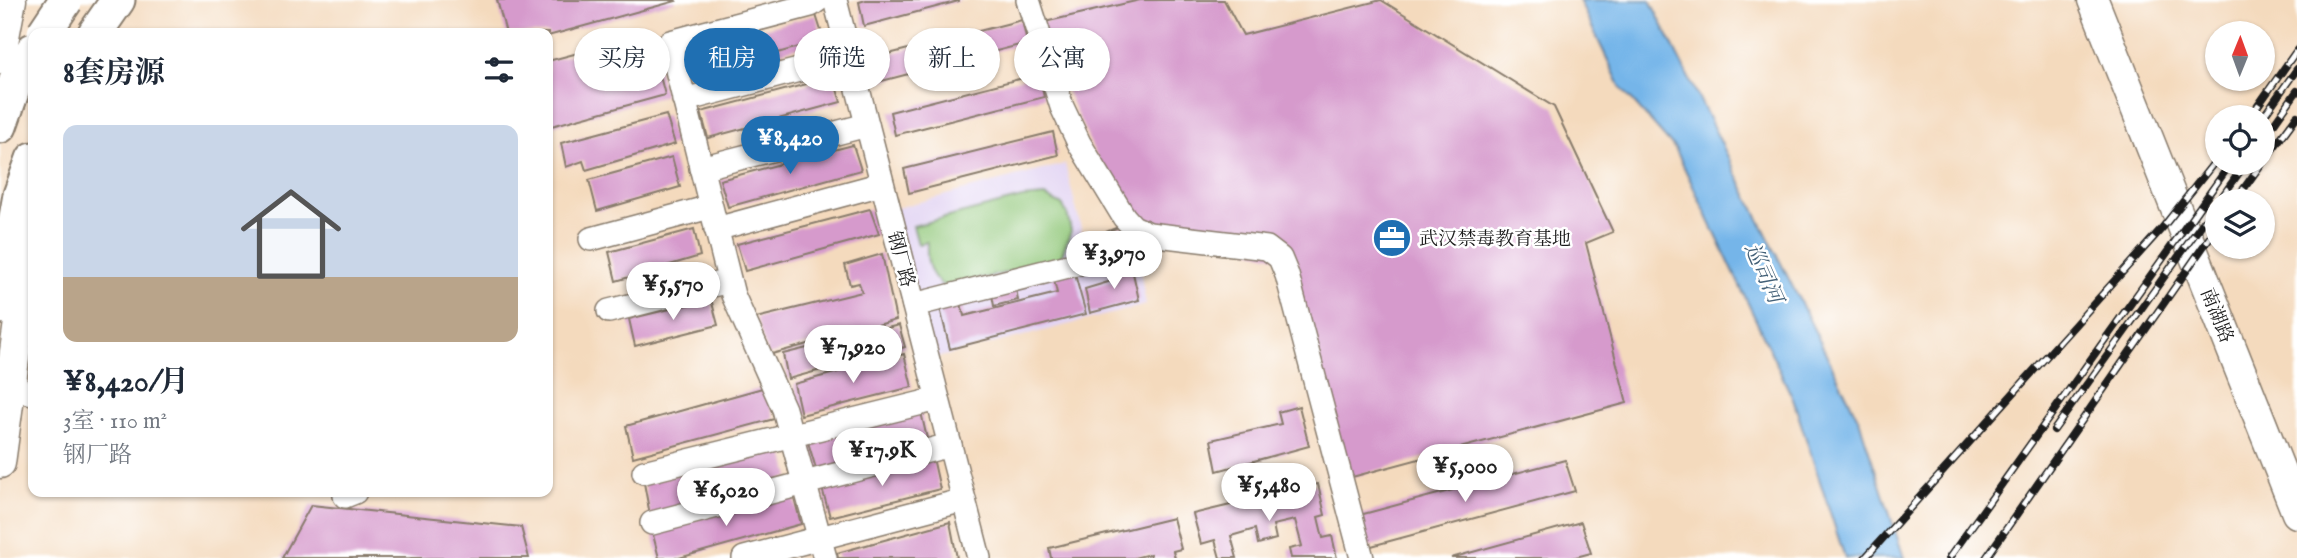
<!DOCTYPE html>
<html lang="zh">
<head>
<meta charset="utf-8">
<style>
  body { margin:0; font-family:"IM FELL English","Noto Serif SC",serif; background:#f2f2f3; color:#1f2937; height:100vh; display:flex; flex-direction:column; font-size:26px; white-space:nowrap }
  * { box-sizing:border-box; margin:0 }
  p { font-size:23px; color:#747a83 }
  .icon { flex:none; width:38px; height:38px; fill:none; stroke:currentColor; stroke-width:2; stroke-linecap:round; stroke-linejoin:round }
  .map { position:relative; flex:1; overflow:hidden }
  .panel { position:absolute; left:28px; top:28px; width:525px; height:469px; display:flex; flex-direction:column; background:#fff; border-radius:14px; box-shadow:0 2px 5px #0004 }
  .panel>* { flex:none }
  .hud { position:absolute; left:574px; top:28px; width:665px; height:63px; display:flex; gap:14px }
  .needle { width:46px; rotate:1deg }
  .buttons { position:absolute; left:2205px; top:21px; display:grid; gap:14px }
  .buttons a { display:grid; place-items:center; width:70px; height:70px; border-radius:50%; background:#fff; box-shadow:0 2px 5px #0004; font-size:35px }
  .price { position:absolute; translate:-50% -60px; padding:0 16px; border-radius:24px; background:#fff; color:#222; font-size:23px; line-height:46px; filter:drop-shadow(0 2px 4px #0008) }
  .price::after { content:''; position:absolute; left:50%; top:42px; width:21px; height:16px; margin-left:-10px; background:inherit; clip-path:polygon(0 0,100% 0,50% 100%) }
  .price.active { background:#1f6fb2; color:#fff }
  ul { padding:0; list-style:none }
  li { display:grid; align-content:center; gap:14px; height:371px; padding:0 35px }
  li span { display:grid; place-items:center; height:217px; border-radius:14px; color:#555 }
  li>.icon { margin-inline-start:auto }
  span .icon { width:126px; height:126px; fill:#fffc; stroke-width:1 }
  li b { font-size:30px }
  h2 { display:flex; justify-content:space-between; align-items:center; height:84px; padding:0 35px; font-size:30px }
  .chip { padding:0 24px; border-radius:32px; background:#fff; box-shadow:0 2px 5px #0004; font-size:24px; line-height:63px }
  .chip.active { background:#1f6fb2; color:#fff }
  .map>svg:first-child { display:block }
  .built { fill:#e2d4f3 }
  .green { fill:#92c87a; stroke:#57724b; stroke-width:2 }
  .water { fill:#74b5e9; stroke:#486882; stroke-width:2 }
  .building { fill:#d69acc }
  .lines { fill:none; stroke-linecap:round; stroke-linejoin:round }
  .minor-casing { stroke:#887b6c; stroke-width:26 }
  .major-casing { stroke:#887b6c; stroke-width:33 }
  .highway-casing { stroke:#887b6c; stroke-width:37 }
  .minor { stroke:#fff; stroke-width:23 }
  .major { stroke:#fff; stroke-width:30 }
  .highway { stroke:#fff; stroke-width:33 }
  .rail-casing { stroke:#1c1c1c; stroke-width:8 }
  .rail { stroke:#fff; stroke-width:5; stroke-dasharray:16; stroke-linecap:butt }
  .highway-bridge-casing { stroke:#887b6c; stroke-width:37; stroke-linecap:butt }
  .highway-bridge { stroke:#fff; stroke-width:33 }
  .labels { text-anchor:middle; stroke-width:5; stroke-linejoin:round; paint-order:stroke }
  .poi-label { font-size:19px; fill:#1c1c1c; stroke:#fff; text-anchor:start }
  .street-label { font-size:19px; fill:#1c1c1c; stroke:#fff }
  .water-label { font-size:21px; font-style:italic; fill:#446178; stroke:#fff }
</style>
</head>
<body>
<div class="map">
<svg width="2297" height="558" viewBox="0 0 2297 558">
  <rect width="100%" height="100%" fill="#fff"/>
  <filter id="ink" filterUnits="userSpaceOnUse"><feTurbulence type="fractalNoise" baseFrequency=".0143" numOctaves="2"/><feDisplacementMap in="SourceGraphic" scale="14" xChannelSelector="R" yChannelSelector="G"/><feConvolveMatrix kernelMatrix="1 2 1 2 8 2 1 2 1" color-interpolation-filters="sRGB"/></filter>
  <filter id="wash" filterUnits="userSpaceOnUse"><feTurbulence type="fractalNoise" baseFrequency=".00686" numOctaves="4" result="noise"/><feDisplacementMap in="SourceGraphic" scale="28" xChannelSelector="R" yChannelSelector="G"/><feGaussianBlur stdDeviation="1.57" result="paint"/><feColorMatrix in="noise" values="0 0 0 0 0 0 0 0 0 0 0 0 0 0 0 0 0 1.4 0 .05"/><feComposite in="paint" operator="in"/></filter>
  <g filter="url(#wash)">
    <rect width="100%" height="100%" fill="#f4dabd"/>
    <polygon class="built" points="1065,164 1083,236 1121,226 1133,227 1146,305 928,360 889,210"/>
    <path class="green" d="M1045 196 1062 205 1067 213 1071 231 1062 255 1055 261 945 287C929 277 926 261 927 242L918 244 913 226 1022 198Z"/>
    <polygon class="water" points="1579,0 1650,0 1859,420 1904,558 1845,558 1793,399 1676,150 1621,88"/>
    <g id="blocks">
      <g class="building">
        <polygon points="497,0 675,0 676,1 548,36 548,33 506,33"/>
        <polygon points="866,0 959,0 959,1 864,26 859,2"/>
        <polygon points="1140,0 1224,0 1243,35 1381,0 1554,107 1613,232 1586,243 1627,403 1341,480 1280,258 1124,217 1036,24"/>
        <polygon points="816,15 824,40 691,77 683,50"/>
        <polygon points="1022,20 1027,43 878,82 873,58"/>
        <polygon points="649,34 665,95 548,127 548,61"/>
        <polygon points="1039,74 1044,97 895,135 890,112"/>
        <polygon points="833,77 841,102 708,138 701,112"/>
        <polygon points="666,115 675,144 586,170 583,161 566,167 561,143"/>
        <polygon points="1053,132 1058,155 909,193 904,169"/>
        <polygon points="853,145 861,170 728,207 720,180"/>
        <polygon points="672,157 680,187 597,211 589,180"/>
        <polygon points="870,209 879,234 745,271 737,244"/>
        <polygon points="1121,226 1135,241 1092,256 1085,240"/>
        <polygon points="694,229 700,256 616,281 609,252"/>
        <polygon points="882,254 896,320 768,355 756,318 862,292 859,283 850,285 845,265"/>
        <polygon points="1131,264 1139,300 1090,313 1085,289 1115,280 1114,270"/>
        <polygon points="1074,271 1086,314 950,349 939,304 960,299 964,316 1057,293 1053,276"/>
        <polygon points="1015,283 1018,300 994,306 991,289"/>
        <polygon points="711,299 718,325 635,346 629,319"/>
        <polygon points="899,325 905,347 788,379 783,354"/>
        <polygon points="904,354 912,387 801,415 794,384"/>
        <polygon points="766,387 774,419 633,457 626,426"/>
        <polygon points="1299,406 1309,446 1217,471 1211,440 1281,424 1278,412"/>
        <polygon points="921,412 928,443 817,472 808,442"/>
        <polygon points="783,448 790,477 650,515 644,483"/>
        <polygon points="933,458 940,489 830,517 822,488"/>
        <polygon points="1565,460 1575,491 1364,548 1356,516"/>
        <polygon points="1318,484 1325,515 1318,517 1323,538 1332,536 1337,558 1291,558 1289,549 1302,546 1295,520 1273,525 1276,539 1258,544 1255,529 1231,536 1237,558 1220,558 1215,540 1201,544 1193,514"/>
        <polygon points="793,494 801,524 679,558 659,558 652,531"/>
        <polygon points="311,505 521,527 529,558 282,558"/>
        <polygon points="1173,518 1181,549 1173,551 1175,558 1151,558 1150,554 1134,558 1051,558 1049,548"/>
        <polygon points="950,522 957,558 838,558 837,553"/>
        <polygon points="1581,522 1591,553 1572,558 1451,558"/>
      </g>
    </g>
  </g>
  <g filter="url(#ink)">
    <use href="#blocks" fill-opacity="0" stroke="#887b6c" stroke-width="2"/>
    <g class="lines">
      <g class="minor-casing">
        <g id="minor">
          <polyline points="818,0 811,5 670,42 733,295 784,409 825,558"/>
          <polyline points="835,0 979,558"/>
          <polyline points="1028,0 1062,107 1079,143 1124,217 1133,227 1149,234 1267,248 1280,258 1287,275 1362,558"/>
          <polyline points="684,100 849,57"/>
          <polyline points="701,168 867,125"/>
          <polyline points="716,229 882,184"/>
          <polyline points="591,239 710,207"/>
          <polyline points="914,305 1080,263"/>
          <polyline points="609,311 729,281"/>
          <polyline points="12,389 33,393"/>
          <polyline points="644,472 938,399"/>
          <polyline points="345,496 355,492"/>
          <polyline points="652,523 950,445"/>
          <polyline points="744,558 964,500"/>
        </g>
      </g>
      <g class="major-casing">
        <g id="major">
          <polyline points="2093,0 2297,513"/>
          <polyline points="0,58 11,0"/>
          <polyline points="0,463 33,218"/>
        </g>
      </g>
      <g class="highway-casing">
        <g id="highway">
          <polyline points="95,33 118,0"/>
          <polyline points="0,126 19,72 33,50"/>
          <polyline points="0,307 20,195 33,159"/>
        </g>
      </g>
      <use href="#minor" class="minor"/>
      <use href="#major" class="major"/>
      <use href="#highway" class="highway"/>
      <g class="rail-casing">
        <g id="rail">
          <polyline points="2250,117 2297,50"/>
          <polyline points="2263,117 2297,69"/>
          <polyline points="2263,139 2297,91"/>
          <polyline points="2263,162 2297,116"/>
          <polyline points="2219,201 2246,163"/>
          <polyline points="2235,201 2262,163"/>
          <polyline points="2054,430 2217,203"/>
          <polyline points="1865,558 2163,227 2217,159"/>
          <polyline points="1949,558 2231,163"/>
          <polyline points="1986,558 2217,227"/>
        </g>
      </g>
      <use href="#rail" class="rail"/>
      <g class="highway-bridge-casing">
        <polyline id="highway-bridge" points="44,33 66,0"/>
      </g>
      <use href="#highway-bridge" class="highway-bridge"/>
    </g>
  </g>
  <defs>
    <g id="office-disc" transform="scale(2.0125)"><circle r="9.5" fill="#1f6fb2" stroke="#fff"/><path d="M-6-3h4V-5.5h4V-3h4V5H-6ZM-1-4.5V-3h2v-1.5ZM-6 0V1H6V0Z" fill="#fff"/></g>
  </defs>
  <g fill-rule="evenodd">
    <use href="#office-disc" x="1392" y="238"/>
  </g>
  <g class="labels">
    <g class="poi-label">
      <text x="1419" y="245">武汉禁毒教育基地</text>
    </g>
    <g class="street-label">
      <text transform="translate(902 259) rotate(75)" y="7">钢厂路</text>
      <text transform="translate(2218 315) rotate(68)" y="7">南湖路</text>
    </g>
    <g class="water-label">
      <text transform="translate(1764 273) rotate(66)" y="7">巡司河</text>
    </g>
  </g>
</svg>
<div class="buttons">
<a><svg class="needle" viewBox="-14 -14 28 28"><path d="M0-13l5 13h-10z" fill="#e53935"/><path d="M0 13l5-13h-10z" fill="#747a83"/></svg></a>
<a><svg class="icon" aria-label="locate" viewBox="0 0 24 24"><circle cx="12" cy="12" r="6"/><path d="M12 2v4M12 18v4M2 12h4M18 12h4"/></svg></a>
<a><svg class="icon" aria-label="layers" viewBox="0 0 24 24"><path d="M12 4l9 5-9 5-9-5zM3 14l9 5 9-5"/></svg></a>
</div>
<b class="price active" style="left:790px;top:176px">¥8,420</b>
<b class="price" style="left:1114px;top:291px">¥3,970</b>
<b class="price" style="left:673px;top:322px">¥5,570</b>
<b class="price" style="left:853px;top:385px">¥7,920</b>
<b class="price" style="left:882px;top:488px">¥17.9K</b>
<b class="price" style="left:1465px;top:504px">¥5,000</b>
<b class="price" style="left:1269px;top:523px">¥5,480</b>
<b class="price" style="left:726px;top:528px">¥6,020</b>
<div class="hud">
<a class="chip">买房</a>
<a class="chip active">租房</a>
<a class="chip">筛选</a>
<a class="chip">新上</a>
<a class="chip">公寓</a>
</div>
<section class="panel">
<h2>8套房源<svg class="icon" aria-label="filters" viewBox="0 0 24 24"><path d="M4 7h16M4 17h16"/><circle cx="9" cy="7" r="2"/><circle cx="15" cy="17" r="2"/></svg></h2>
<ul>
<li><span style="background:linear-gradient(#c9d6e8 70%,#b9a48a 0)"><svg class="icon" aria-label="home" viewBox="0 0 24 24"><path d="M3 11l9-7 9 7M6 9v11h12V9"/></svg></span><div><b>¥8,420/月</b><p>3室 · 110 m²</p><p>钢厂路</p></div></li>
</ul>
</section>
</div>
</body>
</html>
